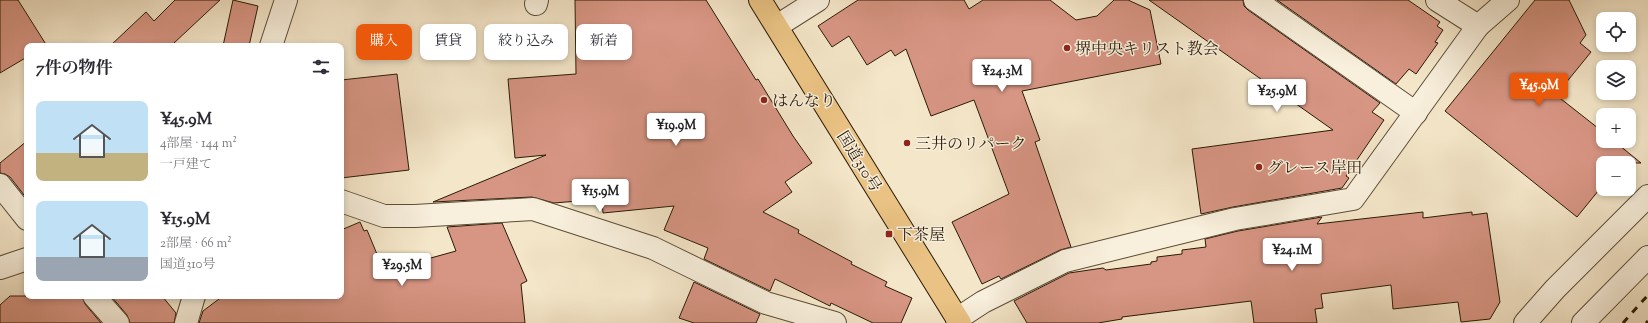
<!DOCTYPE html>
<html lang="ja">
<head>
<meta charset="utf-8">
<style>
  body { margin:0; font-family:"Sorts Mill Goudy","Noto Serif JP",serif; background:#f7f7f7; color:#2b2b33; height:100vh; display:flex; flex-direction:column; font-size:15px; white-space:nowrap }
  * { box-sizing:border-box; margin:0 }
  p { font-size:13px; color:#7c7c81 }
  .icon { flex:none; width:22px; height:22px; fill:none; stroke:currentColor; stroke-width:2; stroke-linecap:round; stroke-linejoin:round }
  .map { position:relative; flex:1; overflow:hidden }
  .side { position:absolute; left:24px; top:43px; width:320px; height:256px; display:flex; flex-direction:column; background:#fff; border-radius:8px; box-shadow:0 2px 6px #0003 }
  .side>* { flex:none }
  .banner { position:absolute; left:356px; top:24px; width:380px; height:36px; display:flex; gap:8px }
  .controls { position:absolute; left:1596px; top:12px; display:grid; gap:8px }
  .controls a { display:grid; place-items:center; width:40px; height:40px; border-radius:8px; background:#fff; box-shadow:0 2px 6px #0003; font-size:20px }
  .price { position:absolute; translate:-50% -34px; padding:0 9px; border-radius:4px; background:#fff; color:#222; font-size:13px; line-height:26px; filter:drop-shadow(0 1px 2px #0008) }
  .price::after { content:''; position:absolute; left:50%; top:24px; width:12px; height:9px; margin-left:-6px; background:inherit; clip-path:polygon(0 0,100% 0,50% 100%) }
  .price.active { background:#ea580c; color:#fff }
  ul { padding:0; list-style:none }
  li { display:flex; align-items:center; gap:12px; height:100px; padding:0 12px }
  li span { display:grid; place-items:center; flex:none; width:112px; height:80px; border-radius:8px; color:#555 }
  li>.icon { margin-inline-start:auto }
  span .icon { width:48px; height:48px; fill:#fffc; stroke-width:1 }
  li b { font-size:17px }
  h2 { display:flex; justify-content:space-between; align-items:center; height:48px; padding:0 12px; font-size:17px }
  .pill { padding:0 14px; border-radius:8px; background:#fff; box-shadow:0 2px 6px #0003; font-size:14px; line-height:36px }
  .pill.active { background:#ea580c; color:#fff }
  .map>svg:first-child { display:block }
  .building { fill:#d79583; stroke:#2a1b06 }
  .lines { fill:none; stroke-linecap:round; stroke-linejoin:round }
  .minor-casing { stroke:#5c4e37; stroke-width:24 }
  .highway-casing { stroke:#2a1b06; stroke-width:24 }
  .minor { stroke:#f8efdc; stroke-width:22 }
  .highway { stroke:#eac384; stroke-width:22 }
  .rail { stroke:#2a1b06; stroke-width:3; stroke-dasharray:7 7; stroke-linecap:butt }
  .poi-dot { fill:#8f2418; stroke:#f8efdc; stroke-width:1.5 }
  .labels { text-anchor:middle; stroke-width:3; stroke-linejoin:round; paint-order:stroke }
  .poi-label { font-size:16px; fill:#2a1b06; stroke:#f8efdc; text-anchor:start }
  .street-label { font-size:16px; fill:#2a1b06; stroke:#f8efdc }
</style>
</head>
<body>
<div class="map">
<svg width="1648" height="323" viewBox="0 0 1648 323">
  <rect width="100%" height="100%" fill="#f4e6c9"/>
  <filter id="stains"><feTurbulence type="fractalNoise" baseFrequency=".005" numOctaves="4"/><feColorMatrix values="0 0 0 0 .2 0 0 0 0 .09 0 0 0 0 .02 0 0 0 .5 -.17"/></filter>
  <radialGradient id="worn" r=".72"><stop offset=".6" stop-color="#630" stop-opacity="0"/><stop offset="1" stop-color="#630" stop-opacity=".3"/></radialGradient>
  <g class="building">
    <polygon points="0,0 18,0 47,46 27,46 27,57 0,73"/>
    <polygon points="175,0 220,0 174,43 177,46 110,46 146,12 154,21"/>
    <polygon points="233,0 258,6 249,46 223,46"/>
    <polygon points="575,0 706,0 756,80 758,79 793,136 812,163 785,182 792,192 763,212 799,230 798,233 852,262 851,264 887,282 885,286 912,298 901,323 873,323 831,303 830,306 775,279 770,291 704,259 708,248 664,230 674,206 603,213 602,199 554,203 532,197 433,202 546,155 515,158 508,79 576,74"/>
    <polygon points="858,0 964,0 969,9 983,0 1050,0 1076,20 1097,16 1114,0 1128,0 1150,10 1161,64 1022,91 1040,140 1035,142 1071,247 1060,250 1001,279 999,276 982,284 952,222 1009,194 974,100 931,116 906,49 895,56 891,50 867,65 849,36 832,47 818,26"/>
    <polygon points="1149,0 1243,0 1244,6 1248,10 1380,103 1372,112 1384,120 1346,176 1349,178 1342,188 1233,207 1201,214 1192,149 1333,130"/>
    <polygon points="1277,0 1408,0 1440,22 1437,26 1443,30 1435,42 1438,43 1416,74 1409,69 1396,84"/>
    <polygon points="1535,0 1569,0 1586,35 1580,43 1591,52 1556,95 1603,132 1603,141 1614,141 1641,163 1603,163 1603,185 1577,217 1445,111"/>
    <polygon points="397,74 409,170 341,178 341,80"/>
    <polygon points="27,141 27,193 24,195 10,177 5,174 0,173 0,163"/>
    <polygon points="1423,212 1423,218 1472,212 1472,215 1487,213 1500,302 1490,319 1461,322 1458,302 1393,309 1391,285 1321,294 1323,308 1315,309 1317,323 1254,323 1251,301 1122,317 1122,319 1098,323 1027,323 1014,301 1069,273 1103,268 1106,270 1151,264 1151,262 1157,261 1157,257 1182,254 1182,250 1206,247 1205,239 1238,231 1322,217 1317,224"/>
    <polygon points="360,222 364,231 367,230 384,271 456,251 447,227 502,223 527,281 521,284 525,323 199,323 203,311 223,296 341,296 341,230"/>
    <polygon points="694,282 760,314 756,323 694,323 679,318"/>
    <polygon points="10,296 82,296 85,304 101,323 0,323 0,305"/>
    <polygon points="111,296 162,296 176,313 174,323 130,323 127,315"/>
  </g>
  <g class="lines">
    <g class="minor-casing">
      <g id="minor">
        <polyline points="1255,0 1416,113"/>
        <polyline points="1437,0 1478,26"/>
        <polyline points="536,4 537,0"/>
        <polyline points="777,26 818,0"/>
        <polyline points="271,46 286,0"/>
        <polyline points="0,185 27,219"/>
        <polyline points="341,201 384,216 415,216 533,209 653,248 766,303 835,323"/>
        <polyline points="0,268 27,259"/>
        <polyline points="94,296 118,323"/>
        <polyline points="957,319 983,302 1065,261 1235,219 1353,199 1478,26 1508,0"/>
        <polyline points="186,323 194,296"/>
        <polyline points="1525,323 1555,289 1648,196"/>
        <polyline points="1583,323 1648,257"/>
      </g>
    </g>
    <g class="highway-casing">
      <polyline id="highway" points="760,0 960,323"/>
    </g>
    <use href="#minor" class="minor"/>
    <use href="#highway" class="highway"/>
    <g class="rail">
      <polyline points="1623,323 1648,295"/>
      <polyline points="1646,323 1648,321"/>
    </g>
  </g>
  <g class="poi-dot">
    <circle cx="1067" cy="48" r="4"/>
    <circle cx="764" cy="100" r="4"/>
    <circle cx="907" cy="143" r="4"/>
    <circle cx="1259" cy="167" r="4"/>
    <rect x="885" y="230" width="8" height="8" rx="2"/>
  </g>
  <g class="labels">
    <g class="poi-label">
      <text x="1075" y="54">堺中央キリスト教会</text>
      <text x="772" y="106">はんなり</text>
      <text x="915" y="149">三井のリパーク</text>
      <text x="1267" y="173">グレース岸田</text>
      <text x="897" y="240">下茶屋</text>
    </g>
    <g class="street-label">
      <text transform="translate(860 161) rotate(58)" y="6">国道310号</text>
    </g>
  </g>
  <rect width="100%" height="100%" filter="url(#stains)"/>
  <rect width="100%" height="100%" fill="url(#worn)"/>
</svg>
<div class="controls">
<a><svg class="icon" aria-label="locate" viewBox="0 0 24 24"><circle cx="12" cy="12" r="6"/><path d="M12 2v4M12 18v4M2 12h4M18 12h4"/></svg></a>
<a><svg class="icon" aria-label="layers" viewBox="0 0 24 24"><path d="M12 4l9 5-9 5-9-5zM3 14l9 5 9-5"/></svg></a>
<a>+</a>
<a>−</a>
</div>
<b class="price" style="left:1002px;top:93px">¥24.3M</b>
<b class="price active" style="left:1539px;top:107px">¥45.9M</b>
<b class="price" style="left:1277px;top:113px">¥25.9M</b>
<b class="price" style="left:676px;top:147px">¥19.9M</b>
<b class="price" style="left:600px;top:213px">¥15.9M</b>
<b class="price" style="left:1292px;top:272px">¥24.1M</b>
<b class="price" style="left:402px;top:287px">¥29.5M</b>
<div class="banner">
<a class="pill active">購入</a>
<a class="pill">賃貸</a>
<a class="pill">絞り込み</a>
<a class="pill">新着</a>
</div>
<section class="side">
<h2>7件の物件<svg class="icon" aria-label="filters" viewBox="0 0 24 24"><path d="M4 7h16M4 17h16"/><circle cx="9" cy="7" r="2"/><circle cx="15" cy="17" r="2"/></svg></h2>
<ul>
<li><span style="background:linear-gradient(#bfe0f5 65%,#c2b280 0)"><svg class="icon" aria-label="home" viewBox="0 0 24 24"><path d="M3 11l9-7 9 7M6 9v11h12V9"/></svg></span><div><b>¥45.9M</b><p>4部屋 · 144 m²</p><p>一戸建て</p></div></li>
<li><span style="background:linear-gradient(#bfe0f5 70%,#9aa5b1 0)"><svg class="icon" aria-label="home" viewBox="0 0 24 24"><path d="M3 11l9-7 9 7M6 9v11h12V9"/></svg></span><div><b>¥15.9M</b><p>2部屋 · 66 m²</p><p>国道310号</p></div></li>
</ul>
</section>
</div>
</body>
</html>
